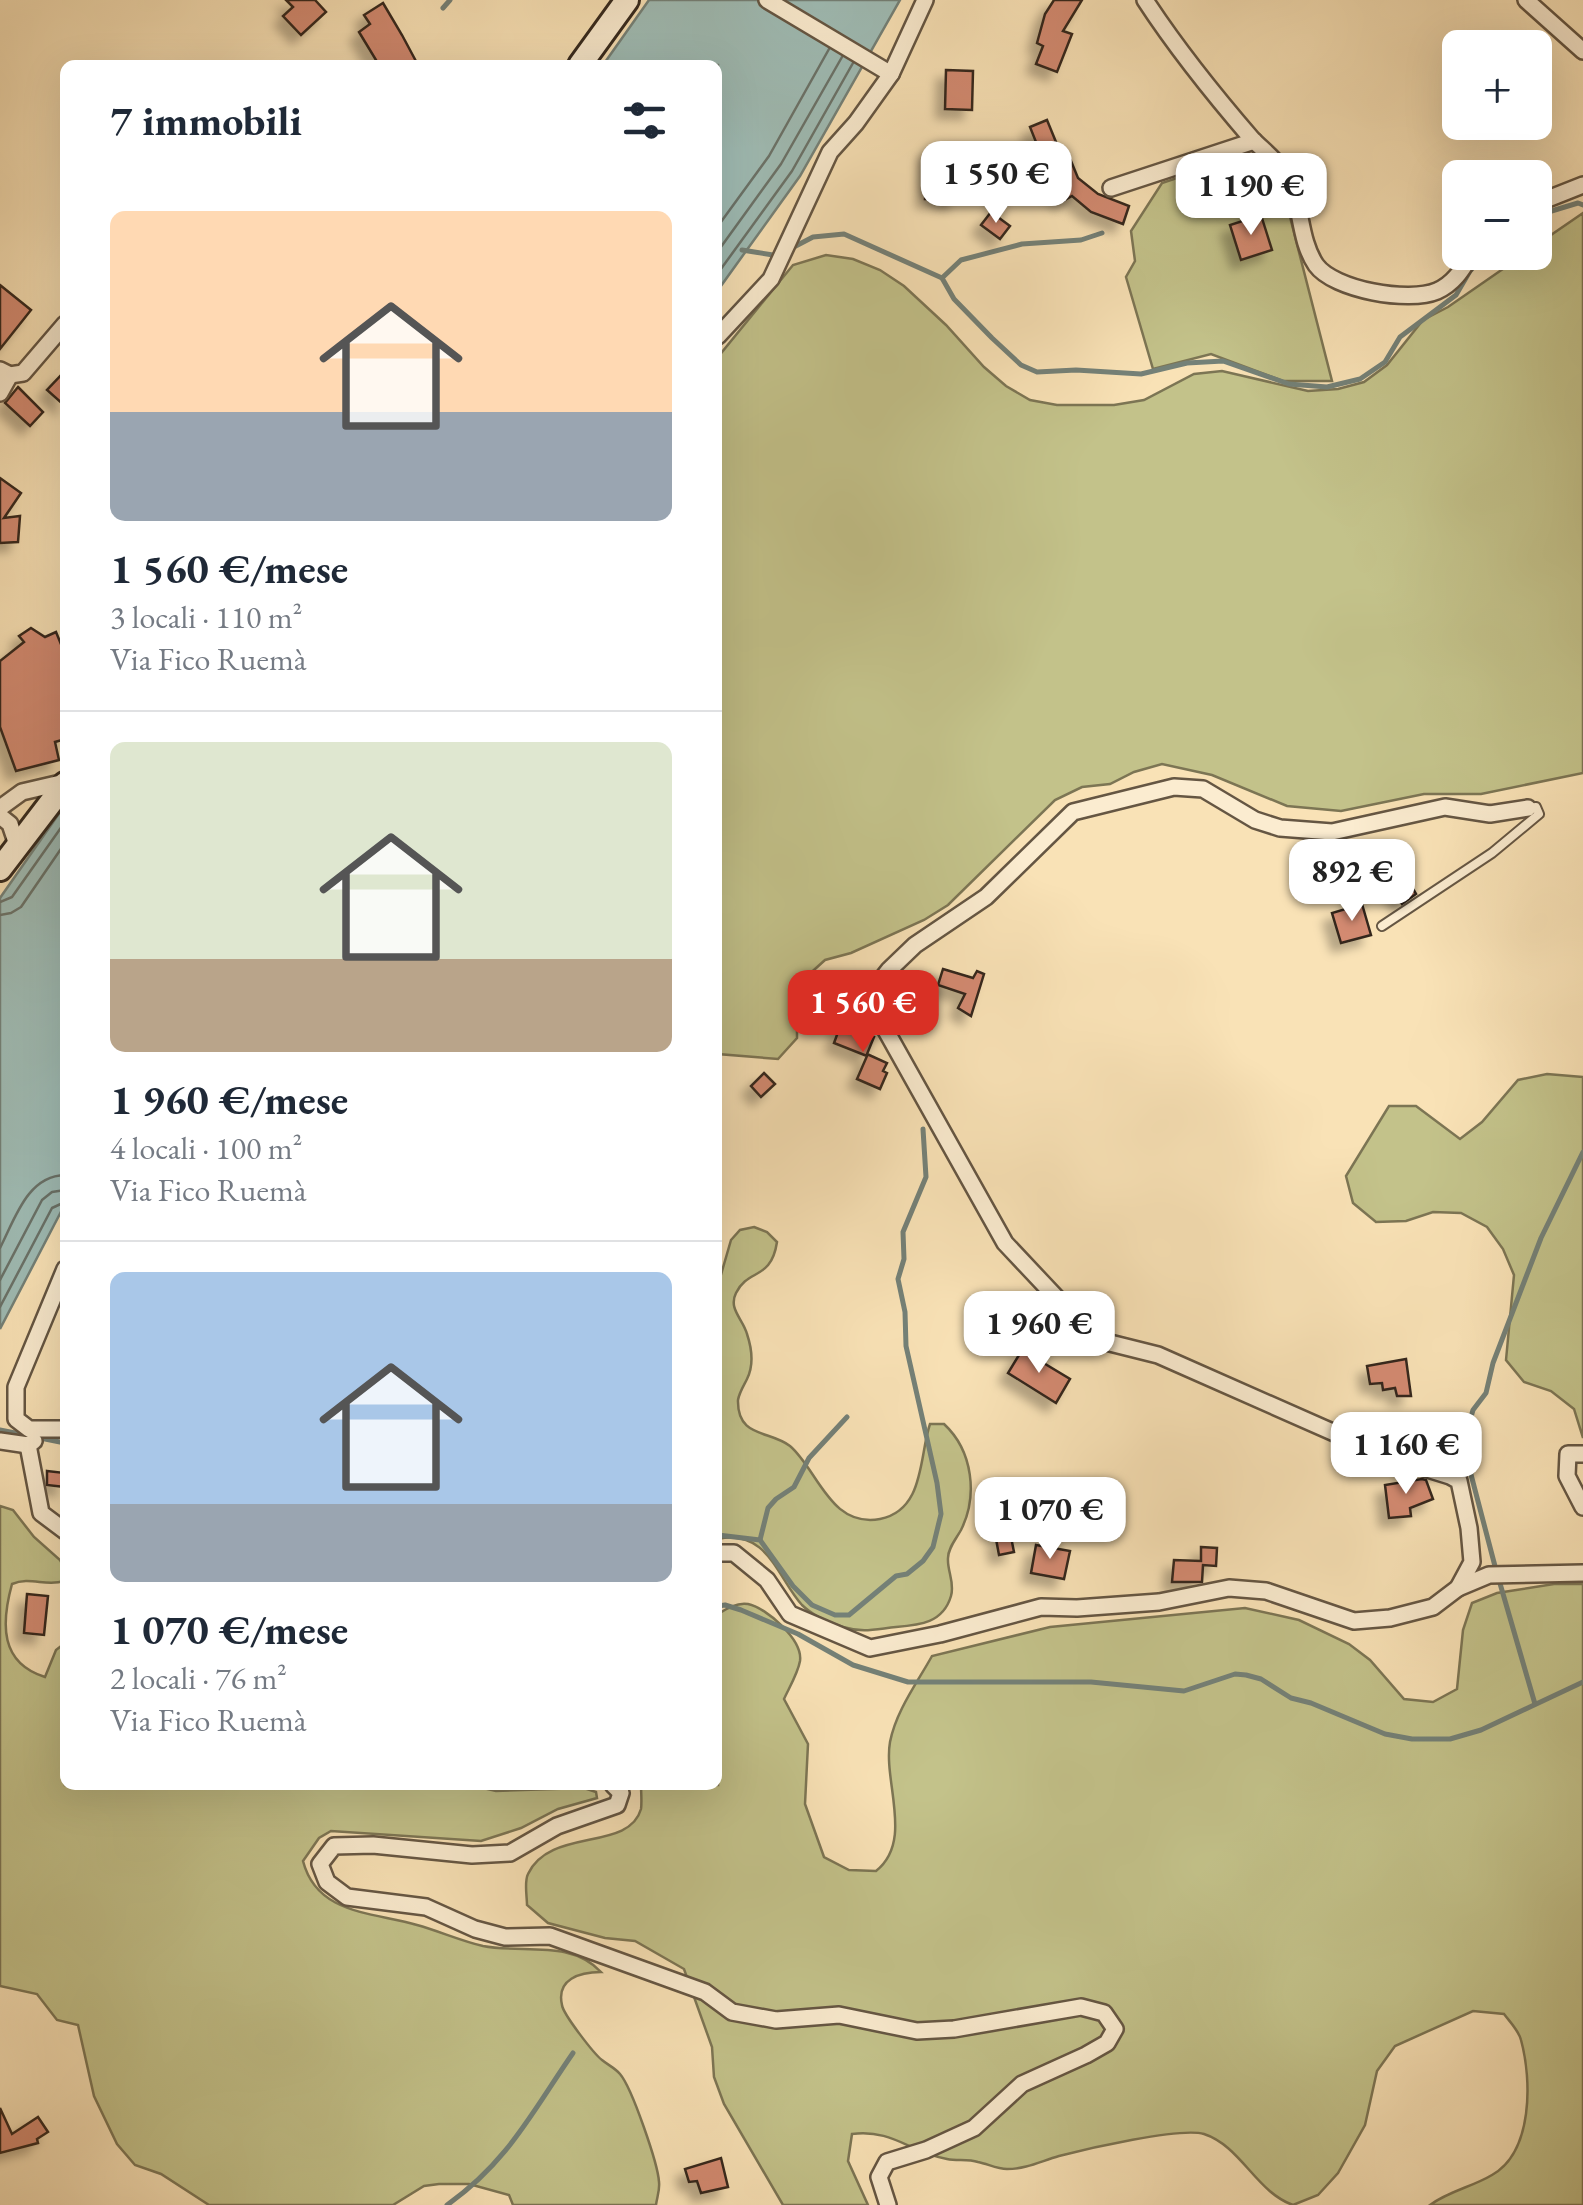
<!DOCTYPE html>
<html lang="it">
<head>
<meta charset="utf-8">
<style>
  body { margin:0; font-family:"EB Garamond",serif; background:#f6f6f7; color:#1f2937; height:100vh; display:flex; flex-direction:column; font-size:38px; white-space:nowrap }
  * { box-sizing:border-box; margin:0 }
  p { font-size:32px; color:#747a83 }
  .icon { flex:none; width:55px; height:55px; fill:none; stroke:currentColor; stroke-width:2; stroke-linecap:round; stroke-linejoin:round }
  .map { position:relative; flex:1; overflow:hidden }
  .sheet { position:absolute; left:60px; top:60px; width:662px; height:1730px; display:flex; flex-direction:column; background:#fff; border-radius:15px; box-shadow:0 10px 40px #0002 }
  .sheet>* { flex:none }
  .buttons { position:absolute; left:1442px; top:30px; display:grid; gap:20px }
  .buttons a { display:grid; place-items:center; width:110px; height:110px; border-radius:15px; background:#fff; box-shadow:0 10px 40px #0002; font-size:50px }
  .price { position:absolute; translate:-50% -85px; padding:0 22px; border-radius:20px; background:#fff; color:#222; font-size:32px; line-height:65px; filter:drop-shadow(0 2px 5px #0008) }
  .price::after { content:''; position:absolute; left:50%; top:60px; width:30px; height:22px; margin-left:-15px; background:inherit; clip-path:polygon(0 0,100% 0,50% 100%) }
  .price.on { background:#d93025; color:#fff }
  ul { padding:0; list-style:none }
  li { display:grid; align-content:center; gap:20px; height:530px; padding:0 50px }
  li+li { border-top:2px solid #e0e1e3 }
  li span { display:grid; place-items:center; height:310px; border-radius:15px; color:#555 }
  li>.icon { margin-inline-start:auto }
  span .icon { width:180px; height:180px; fill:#fffc; stroke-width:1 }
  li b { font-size:42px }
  h2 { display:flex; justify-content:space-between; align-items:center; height:120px; padding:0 50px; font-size:42px }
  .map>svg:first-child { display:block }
  .green { fill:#c3c28a; stroke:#7c7554; stroke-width:2.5 }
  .water { fill:#9fbcb5; stroke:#748178; stroke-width:2.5 }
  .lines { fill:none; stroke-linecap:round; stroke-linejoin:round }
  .shore { stroke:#6a7269; stroke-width:2.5 }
  .stream { stroke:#748178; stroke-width:5 }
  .building { fill:#d38a71; stroke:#34281d; stroke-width:2.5; filter:url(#shadow) }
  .service-casing { stroke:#655643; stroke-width:12 }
  .minor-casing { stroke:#655643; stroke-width:20 }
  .secondary-casing { stroke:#34281d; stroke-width:28 }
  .service { stroke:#fbecd0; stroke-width:8 }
  .minor { stroke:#fbecd0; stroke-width:15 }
  .secondary { stroke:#fbecd0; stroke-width:22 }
</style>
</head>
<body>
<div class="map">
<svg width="1583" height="2205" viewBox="0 0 1583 2205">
  <defs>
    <filter id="shadow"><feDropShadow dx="-9" dy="9" stdDeviation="5" flood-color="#0004"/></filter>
  </defs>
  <rect width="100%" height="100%" fill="#f9e2b6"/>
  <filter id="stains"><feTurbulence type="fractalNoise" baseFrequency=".002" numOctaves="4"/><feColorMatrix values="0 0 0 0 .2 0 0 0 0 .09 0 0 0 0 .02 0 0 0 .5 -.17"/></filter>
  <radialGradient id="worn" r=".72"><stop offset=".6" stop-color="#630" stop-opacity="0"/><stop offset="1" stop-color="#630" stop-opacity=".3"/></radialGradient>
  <g class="green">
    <polygon points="1242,156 1254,159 1264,168 1290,217 1332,381 1283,381 1211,354 1153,369 1126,277 1135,261 1131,231 1162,183"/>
    <polygon points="1583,213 1583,773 1481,794 1424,794 1341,811 1287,806 1212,775 1162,764 1134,772 1110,784 1082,787 1055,800 948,905 924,920 851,953 825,960 804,979 797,1008 797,1038 778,1059 718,1054 718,357 793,265 826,255 853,259 880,270 904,286 946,325 984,367 1006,386 1030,400 1057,405 1114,405 1144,400 1194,374 1222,371 1308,391 1338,389 1364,382 1387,365 1423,320 1448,307 1526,253 1535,252 1535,246"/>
    <polygon points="1547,1074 1583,1077 1583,1438 1574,1409 1551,1391 1524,1382 1506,1360 1514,1275 1503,1249 1487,1227 1461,1213 1433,1212 1406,1221 1376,1222 1353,1203 1346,1176 1389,1106 1416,1106 1460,1139 1482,1122 1518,1080"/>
    <path d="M754 1227 767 1232 777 1242C771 1281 748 1268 736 1293 728 1309 743 1319 747 1334 752 1349 754 1365 747 1379 744 1385 739 1393 738 1400 737 1438 769 1430 790 1446 818 1470 830 1528 880 1519 925 1510 919 1456 930 1424H944C973 1451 978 1496 961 1530 956 1539 948 1548 948 1558 947 1571 955 1582 951 1596 943 1623 920 1625 896 1627 876 1629 863 1633 843 1627 830 1623 812 1615 802 1605 778 1579 768 1528 718 1539V1285L731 1240 740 1230Z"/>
    <path d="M0 1506 13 1510 34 1537 60 1560 65 1570 64 1581C46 1587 30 1576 12 1584 1 1624 0 1663 45 1677L56 1650 65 1643V1785H470L496 1791 584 1788 596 1792 597 1798 558 1809 521 1828 481 1841 331 1831 319 1838 303 1861C317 1915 373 1912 417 1925 439 1931 461 1941 483 1946 523 1954 570 1939 601 1972 580 1972 556 1979 562 2005 563 2014 594 2054 602 2060 608 2065 615 2068 620 2074 632 2088 658 2164 659 2182 660 2190 657 2197 656 2205H513L509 2195 469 2184H439L424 2186 393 2205H209L161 2174 135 2165 117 2144 94 2096 78 2025 57 2020 37 1994 0 1986Z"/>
    <path d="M1554 1584H1583V2205H1430C1449 2191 1472 2187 1492 2175 1533 2152 1532 2080 1521 2040 1519 2031 1510 2022 1504 2014L1473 2011 1395 2046 1377 2071 1365 2125 1338 2173 1318 2195 1293 2205C1256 2192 1241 2146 1204 2134 1180 2127 1086 2149 1059 2156 1041 2161 1027 2169 1007 2169 997 2169 988 2164 978 2162 968 2159 957 2161 947 2159 909 2152 893 2129 852 2134L848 2161 868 2205H783L724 2104 714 2077 712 2047 684 1969 635 1941 605 1938 548 1923 527 1905C527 1896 524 1882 528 1874 550 1827 629 1852 641 1809 642 1802 641 1792 641 1785H718V1614C726 1609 737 1602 748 1604 767 1608 803 1640 800 1661 798 1673 789 1688 784 1699L808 1744 805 1804 824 1857 849 1870 876 1871C914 1841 883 1782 890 1742 896 1711 917 1683 932 1656L1050 1627 1245 1608 1299 1620 1349 1644 1370 1660 1404 1699 1433 1702 1457 1689 1463 1630 1472 1603 1497 1593Z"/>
  </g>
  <g class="water">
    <polygon points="649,0 900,0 800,176 718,290 718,65 603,65"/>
    <polygon points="65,805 65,1204 0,1329 0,898"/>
  </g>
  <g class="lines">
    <g class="shore">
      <polyline points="718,226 769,156 829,49"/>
      <polyline points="718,251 781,164 842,57"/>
      <polyline points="718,273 792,171 853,63"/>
      <polyline points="0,902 12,897 65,822"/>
      <polyline points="0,915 11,913 21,907 65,843"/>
      <path d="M0 1248C15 1219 27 1176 65 1175"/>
      <polyline points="0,1280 42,1200 52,1192 65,1190"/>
      <polyline points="0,1307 52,1208 65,1202"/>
    </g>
    <g class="stream">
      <polyline points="443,8 450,0"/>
      <polyline points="1535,216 1578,203 1583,205"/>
      <polyline points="790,249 813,237 844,234 942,278 954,299 992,338 1021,365 1037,372 1076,370 1141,374 1187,363 1223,361 1289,384 1327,387 1360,379 1385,362 1400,337 1456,295 1470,271 1487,252"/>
      <polyline points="742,250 773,255 780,252"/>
      <polyline points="942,278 961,260 1022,244 1081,240 1102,233"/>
      <polyline points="0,1430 65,1443"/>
      <polyline points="718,1535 760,1540 793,1586 812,1605 835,1615 849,1615 896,1576 907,1574 923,1561 933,1547 941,1514 937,1483 906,1346 905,1312 898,1279 904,1259 903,1232 926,1177 923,1129"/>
      <polyline points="760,1540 768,1508 776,1499 794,1487 809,1458 847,1417"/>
      <polyline points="1496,1570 1463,1444 1473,1410 1486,1393 1493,1363 1541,1238 1583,1152"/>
      <polyline points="1499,1580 1535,1704"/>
      <polyline points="718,1606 725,1605 741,1610 798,1634 853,1665 908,1682 1091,1682 1184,1691 1235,1674 1246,1675 1261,1679 1291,1698 1311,1703 1385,1734 1412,1739 1450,1739 1481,1730 1583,1682"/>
      <path d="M447 2205C508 2162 532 2112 573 2053"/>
    </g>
  </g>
  <g class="building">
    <polygon points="286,0 315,0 326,12 301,35 283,16 293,7"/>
    <polygon points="1054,0 1082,0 1063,31 1072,34 1057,72 1036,64 1043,46 1037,43 1045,14"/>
    <polygon points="383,3 402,35 418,65 379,65 359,32 370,24 364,15"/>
    <polygon points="946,70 973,71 972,110 945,109"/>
    <polygon points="1047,120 1065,164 1071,161 1078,178 1098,194 1129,206 1123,224 1091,212 1072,196 1063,201 1058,190 1055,190 1030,127"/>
    <polygon points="927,149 960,150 957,201 925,199"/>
    <polygon points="991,212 1010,226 1000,239 981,225"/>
    <polygon points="1261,215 1272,250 1241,260 1230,225"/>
    <polygon points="0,285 31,310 0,349"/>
    <polygon points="65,371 65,406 47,390"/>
    <polygon points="18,387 43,412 30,426 5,403"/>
    <polygon points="0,478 21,493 4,518 20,516 18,542 0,543"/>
    <polygon points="31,628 45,637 56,632 65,654 65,720 62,740 55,742 59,760 16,771 0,727 0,661 24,642 19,636"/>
    <polygon points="1408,880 1416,894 1402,904 1393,888"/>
    <polygon points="1362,904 1371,935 1341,943 1332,913"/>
    <polygon points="943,969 973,978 977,971 984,974 971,1016 958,1008 965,994 938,985"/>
    <polygon points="841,1024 874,1037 867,1054 887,1063 883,1071 887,1073 880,1089 857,1079 867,1056 834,1043"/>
    <polygon points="764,1073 775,1084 761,1097 751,1086"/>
    <polygon points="1022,1350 1070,1379 1056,1403 1008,1373"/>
    <polygon points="1406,1359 1411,1396 1397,1396 1395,1388 1383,1390 1382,1383 1370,1384 1367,1366"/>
    <polygon points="47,1471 65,1473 65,1487 47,1485"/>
    <polygon points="1422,1479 1426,1480 1433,1499 1410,1508 1411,1516 1389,1518 1385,1485"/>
    <polygon points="1011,1537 1014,1552 999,1555 996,1539"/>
    <polygon points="1036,1545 1070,1551 1064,1579 1031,1573"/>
    <polygon points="1201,1547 1217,1548 1216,1566 1203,1565 1202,1582 1172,1582 1174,1560 1201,1561"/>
    <polygon points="27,1594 48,1596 44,1635 24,1633"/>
    <polygon points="0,2108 12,2134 38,2117 48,2132 37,2139 38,2143 0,2153"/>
    <polygon points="721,2158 728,2187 701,2193 697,2181 689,2182 685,2169"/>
  </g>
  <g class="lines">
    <g class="service-casing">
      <polyline id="service" points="1382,926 1492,853 1539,814 1536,807 1528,808"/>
    </g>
    <g class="minor-casing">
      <g id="minor">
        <polyline points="767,0 891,74"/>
        <path d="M1145 0C1177 49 1214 95 1252 139 1263 150 1275 159 1284 172 1303 198 1297 237 1316 265 1334 290 1409 303 1437 291 1455 283 1463 268 1473 252"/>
        <polyline points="1526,0 1583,51"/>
        <polyline points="1111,188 1254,141"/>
        <polyline points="1535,204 1583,185"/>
        <polyline points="718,336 771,279 830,152 856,123 891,74 925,0"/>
        <polyline points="0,370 10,375 23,373 65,324"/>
        <polyline points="0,393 10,375"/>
        <polyline points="0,808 22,792 65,782"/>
        <polyline points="0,816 10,824 17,845"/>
        <polyline points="65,1269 16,1387 16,1419 29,1429 65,1429"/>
        <polyline points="0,1441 28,1445 34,1441"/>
        <polyline points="28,1445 41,1513 65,1531"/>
        <polyline points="1583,1454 1568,1454 1567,1476 1583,1507"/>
        <polyline points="718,1553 734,1553 767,1580 790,1614 870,1648 940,1634 1041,1607 1077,1608 1159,1602 1229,1588 1266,1591 1354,1621 1390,1618 1433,1607 1458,1588 1472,1562 1469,1528 1459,1481 1450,1476 1389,1457 1158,1355 1106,1342 1085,1328 1005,1243 875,1011 878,984 889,970 915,945 986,897 1073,812 1174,787 1203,789 1255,820 1280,828 1332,832 1445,807 1490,814 1528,808"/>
        <polyline points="1458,1588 1489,1575 1583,1573"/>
        <polyline points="613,1785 621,1793 617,1805 557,1826 510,1853 472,1855 373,1845 334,1846 320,1864 327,1882 347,1897 426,1907 475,1929 505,1937 550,1936 705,1992 732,2012 776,2020 839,2015 917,2031 954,2029 1081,2007 1104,2013 1115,2029 1107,2043 1086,2055 1022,2084 974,2128 926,2150 887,2162 879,2177 888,2205"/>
      </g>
    </g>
    <g class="secondary-casing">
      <g id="secondary">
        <polyline points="580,65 627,0"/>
        <polyline points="0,869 65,784"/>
      </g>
    </g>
    <use href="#service" class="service"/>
    <use href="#minor" class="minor"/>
    <use href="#secondary" class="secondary"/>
  </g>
  <rect width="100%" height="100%" filter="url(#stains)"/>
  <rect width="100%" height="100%" fill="url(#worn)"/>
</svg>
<div class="buttons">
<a>+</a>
<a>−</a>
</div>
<b class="price" style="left:996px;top:226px">1 550 €</b>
<b class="price" style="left:1251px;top:238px">1 190 €</b>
<b class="price" style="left:1352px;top:924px">892 €</b>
<b class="price on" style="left:863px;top:1055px">1 560 €</b>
<b class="price" style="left:1039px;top:1376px">1 960 €</b>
<b class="price" style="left:1406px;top:1497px">1 160 €</b>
<b class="price" style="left:1050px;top:1562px">1 070 €</b>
<section class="sheet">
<h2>7 immobili<svg class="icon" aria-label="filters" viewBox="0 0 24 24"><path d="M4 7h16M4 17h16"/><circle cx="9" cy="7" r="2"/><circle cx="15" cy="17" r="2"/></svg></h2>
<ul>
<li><span style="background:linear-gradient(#ffd9b3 65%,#9aa5b1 0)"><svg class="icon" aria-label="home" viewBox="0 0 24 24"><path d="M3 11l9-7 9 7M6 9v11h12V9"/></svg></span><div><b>1 560 €/mese</b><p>3 locali · 110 m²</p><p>Via Fico Ruemà</p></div></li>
<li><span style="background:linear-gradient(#dfe7d0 70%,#b9a48a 0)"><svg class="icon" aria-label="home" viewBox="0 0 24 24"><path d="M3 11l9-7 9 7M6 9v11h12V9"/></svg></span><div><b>1 960 €/mese</b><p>4 locali · 100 m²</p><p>Via Fico Ruemà</p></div></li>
<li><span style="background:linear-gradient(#a9c7e8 75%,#9aa5b1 0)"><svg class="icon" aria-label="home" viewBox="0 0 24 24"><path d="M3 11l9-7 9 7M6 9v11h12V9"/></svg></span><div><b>1 070 €/mese</b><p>2 locali · 76 m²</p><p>Via Fico Ruemà</p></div></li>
</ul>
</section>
</div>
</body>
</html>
